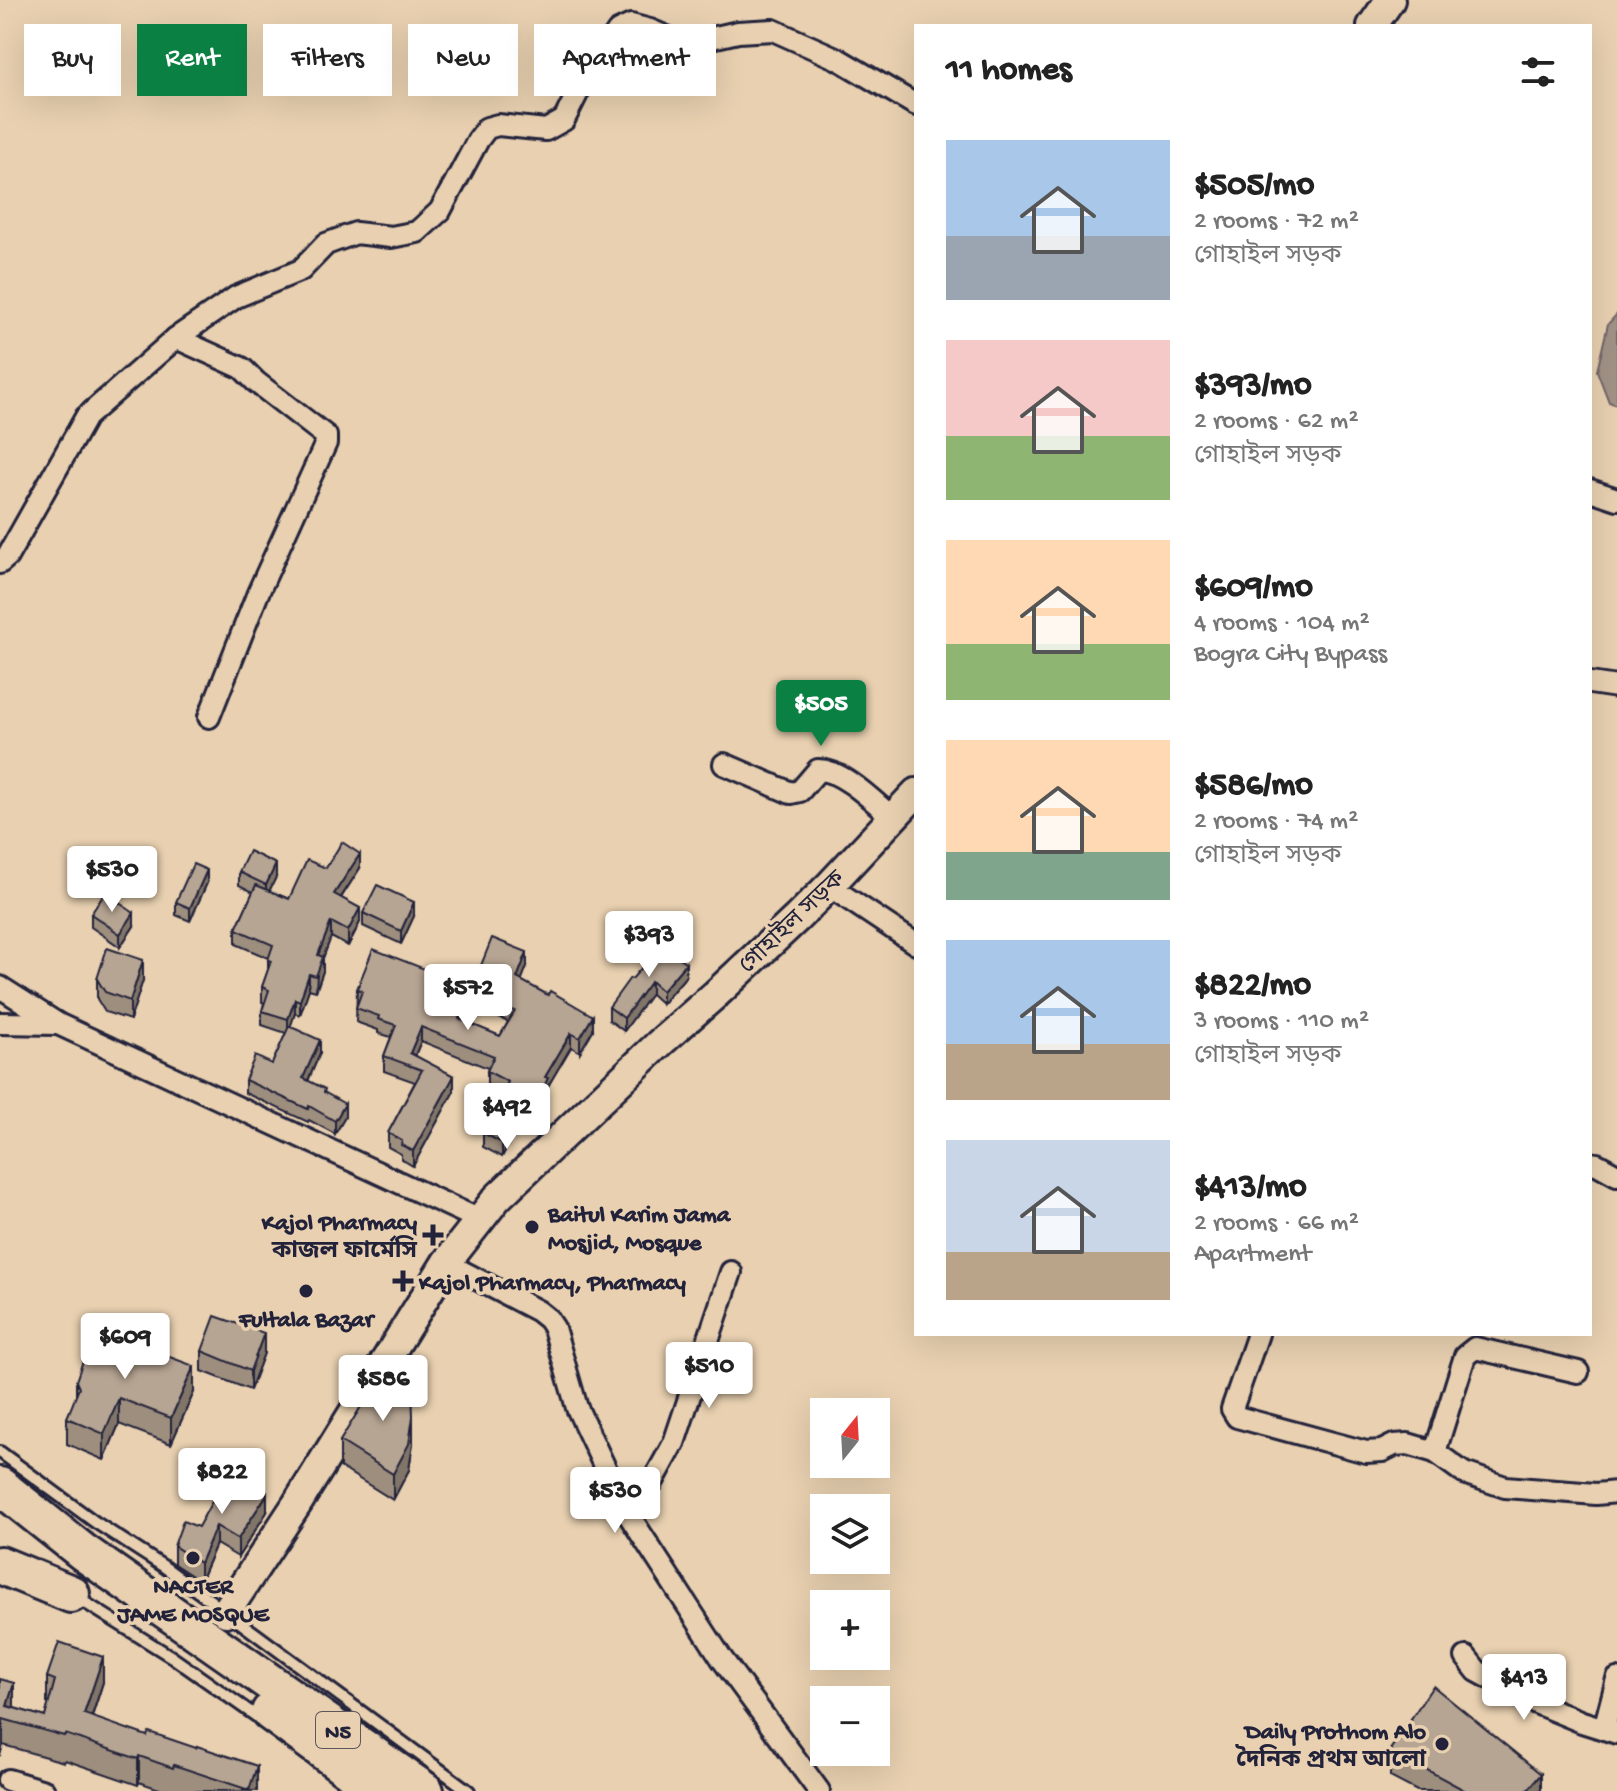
<!DOCTYPE html>
<html lang="en">
<head>
<meta charset="utf-8">
<style>
  body { margin:0; font-family:"Gochi Hand","Noto Sans Bengali",sans-serif; background:#f2f2f2; color:#222; height:100vh; display:flex; flex-direction:column; font-size:30px; white-space:nowrap }
  * { box-sizing:border-box; margin:0 }
  p { font-size:26px; color:#767676 }
  .icon { flex:none; width:44px; height:44px; fill:none; stroke:currentColor; stroke-width:2; stroke-linecap:round; stroke-linejoin:round }
  .map { position:relative; flex:1; overflow:hidden }
  .sheet { position:absolute; left:914px; top:24px; width:678px; height:1312px; display:flex; flex-direction:column; background:#fff; border-radius:0px; box-shadow:0 8px 32px #0002 }
  .sheet>* { flex:none }
  .top-card { position:absolute; left:24px; top:24px; width:760px; height:72px; display:flex; gap:16px }
  .needle { width:52px; rotate:18deg }
  .fabs { position:absolute; left:810px; top:1398px; display:grid; gap:16px }
  .fabs a { display:grid; place-items:center; width:80px; height:80px; border-radius:0px; background:#fff; box-shadow:0 8px 32px #0002; font-size:40px }
  .price { position:absolute; translate:-50% -68px; padding:0 18px; border-radius:8px; background:#fff; color:#222; font-size:26px; line-height:52px; filter:drop-shadow(0 2px 4px #0008) }
  .price::after { content:''; position:absolute; left:50%; top:48px; width:24px; height:18px; margin-left:-12px; background:inherit; clip-path:polygon(0 0,100% 0,50% 100%) }
  .price.current { background:#0b8043; color:#fff }
  ul { padding:0; list-style:none }
  li { display:flex; align-items:center; gap:24px; height:200px; padding:0 32px }
  li span { display:grid; place-items:center; flex:none; width:224px; height:160px; border-radius:0px; color:#555 }
  li>.icon { margin-inline-start:auto }
  span .icon { width:96px; height:96px; fill:#fffc; stroke-width:1 }
  li b { font-size:34px }
  h2 { display:flex; justify-content:space-between; align-items:center; height:96px; padding:0 32px; font-size:34px }
  .pill { padding:0 28px; border-radius:0px; background:#fff; box-shadow:0 8px 32px #0002; font-size:28px; line-height:72px }
  .pill.current { background:#0b8043; color:#fff }
  .map>svg:first-child { display:block }
  .water { fill:#a29286; stroke:#6f6568; stroke-width:2 }
  .lines { fill:none; stroke-linecap:round; stroke-linejoin:round }
  .lane-casing { stroke:#22223b; stroke-width:16 }
  .street-casing { stroke:#22223b; stroke-width:26 }
  .secondary-casing { stroke:#22223b; stroke-width:34 }
  .highway-casing { stroke:#22223b; stroke-width:42 }
  .lane { stroke:#e8d0b0; stroke-width:10 }
  .street { stroke:#e8d0b0; stroke-width:20 }
  .secondary { stroke:#e8d0b0; stroke-width:28 }
  .highway { stroke:#e8d0b0; stroke-width:36 }
  .wall { fill:#9d8e7e; stroke:#22223b; stroke-width:2 }
  .shaded-wall { fill:#807467; stroke:#22223b; stroke-width:2 }
  .building { fill:#b7a593; stroke:#22223b; stroke-width:2 }
  .poi-dot { fill:#22223b; stroke:#e8d0b0; stroke-width:3 }
  .labels { text-anchor:middle; stroke-width:7; stroke-linejoin:round; paint-order:stroke }
  .shield { fill:#e8d0b0; stroke:#5d565e; stroke-width:2 }
  .shield-label { font-size:22px; font-weight:bold; fill:#22223b }
  .street-label { font-size:24px; fill:#22223b; stroke:#e8d0b0 }
  .poi-label { font-size:24px; font-weight:bold; fill:#22223b; stroke:#e8d0b0; text-anchor:start }
</style>
</head>
<body>
<div class="map">
<svg width="1617" height="1791" viewBox="0 0 1617 1791">
  <rect width="100%" height="100%" fill="#e8d0b0"/>
  <filter id="ink" filterUnits="userSpaceOnUse"><feTurbulence type="fractalNoise" baseFrequency=".0125" numOctaves="2"/><feDisplacementMap in="SourceGraphic" scale="16" xChannelSelector="R" yChannelSelector="G"/><feConvolveMatrix kernelMatrix="1 2 1 2 8 2 1 2 1" color-interpolation-filters="sRGB"/></filter>
  <g filter="url(#ink)">
    <polygon class="water" points="1617,314 1617,405 1609,402 1597,371 1608,324"/>
    <g class="lines">
      <g class="lane-casing">
        <g id="lane">
          <polyline points="0,1452 95,1522 163,1566 226,1612 469,1791"/>
          <polyline points="76,1597 172,1657 263,1721"/>
        </g>
      </g>
      <g class="street-casing">
        <g id="street">
          <polyline points="176,338 242,368 256,382 326,436 326,443 258,593 209,717"/>
          <polyline points="1590,490 1617,499"/>
          <polyline points="0,563 7,557 86,417 176,338 236,297 301,270 326,244 356,233 391,237 417,232 440,211 478,140 487,128 498,125 546,130 564,120 583,82 618,31 631,25 650,30 676,41 694,42 738,32 773,30 838,59 916,105"/>
          <polyline points="1590,683 1617,687"/>
          <path d="M724 764 791 793 800 791 818 770C843 770 874 802 893 818"/>
          <polyline points="829,886 916,944"/>
          <polyline points="0,987 58,1024 480,1220"/>
          <polyline points="0,1023 58,1024"/>
          <polyline points="1590,1163 1597,1164 1617,1175"/>
          <polyline points="446,1263 538,1311 548,1319 554,1328 577,1408 623,1506 722,1659 819,1791"/>
          <polyline points="1258,1334 1232,1409 1237,1417 1366,1452 1382,1451 1394,1445 1408,1444 1435,1452 1464,1473 1505,1487 1596,1494 1617,1492"/>
          <polyline points="1435,1452 1465,1356 1475,1348 1578,1372"/>
          <polyline points="623,1506 652,1483 674,1443 731,1272"/>
          <polyline points="1466,1657 1477,1671 1536,1703 1582,1722 1617,1733"/>
          <polyline points="1604,1729 1617,1679"/>
          <polyline points="8,1780 44,1791"/>
        </g>
      </g>
      <g class="secondary-casing">
        <g id="secondary">
          <polyline points="1372,26 1390,0"/>
          <polyline points="226,1612 297,1504 446,1263 497,1198 661,1042 717,993 797,918 829,886 916,793"/>
        </g>
      </g>
      <g class="highway-casing">
        <g id="highway">
          <polyline points="0,1486 83,1552 425,1791"/>
          <polyline points="0,1565 71,1594"/>
          <polyline points="270,1712 378,1791"/>
        </g>
      </g>
      <use href="#lane" class="lane"/>
      <use href="#street" class="street"/>
      <use href="#secondary" class="secondary"/>
      <use href="#highway" class="highway"/>
    </g>
    <g class="wall">
      <polygon points="326,868 360,868 341,898 360,922 348,946 331,937 323,958 323,971 316,991 309,989 300,1015 295,1013 290,1027 320,1053 308,1081 325,1093 345,1117 335,1134 309,1120 308,1122 245,1093 245,1080 272,1064 286,1033 262,1025 262,1011 264,1003 262,1002 262,987 268,970 268,958 236,944 236,929 253,892 239,885 239,872 276,877 269,891 289,899"/>
      <polygon points="207,883 190,921 176,915 176,902"/>
      <polygon points="363,913 414,916 401,944 363,926"/>
      <polygon points="91,914 134,926 120,947 91,927"/>
      <polygon points="527,966 521,981 593,1030 580,1052 571,1047 548,1086 548,1092 539,1111 528,1105 502,1157 483,1147 483,1133 503,1093 487,1085 487,1071 488,1068 421,1041 415,1055 454,1091 413,1166 401,1159 401,1154 388,1147 388,1133 415,1082 384,1071 384,1056 391,1037 378,1033 378,1030 356,1022 357,989 469,1000 463,1021 500,1036 508,1022 487,1012 487,998 492,987 480,982 480,968"/>
      <polygon points="686,976 662,1004 651,994 624,1031 609,1020 609,1007 632,979"/>
      <polygon points="97,979 143,980 130,1020 105,1012 97,999"/>
      <polygon points="202,1351 264,1353 250,1390 202,1371"/>
      <polygon points="76,1381 194,1392 171,1444 119,1424 104,1460 67,1444 67,1418 76,1398"/>
      <polygon points="340,1441 413,1443 409,1470 393,1500 340,1467"/>
      <polygon points="267,1512 238,1557 216,1544 200,1581 174,1564 174,1546 198,1527"/>
      <polygon points="47,1677 103,1682 92,1717 257,1791 165,1791 139,1782 138,1785 65,1760 64,1762 3,1745 0,1679 14,1708 45,1717 49,1703 47,1703"/>
      <polygon points="1390,1750 1541,1791 1417,1791 1390,1777"/>
    </g>
    <g class="shaded-wall">
      <polygon points="360,854 360,868 334,908 334,894"/>
      <polygon points="276,864 276,877 266,898 266,885"/>
      <polygon points="207,870 207,883 190,921 190,908"/>
      <polygon points="414,902 414,916 401,944 401,931"/>
      <polygon points="360,908 360,922 348,946 348,931"/>
      <polygon points="134,913 134,926 120,947 120,934"/>
      <polygon points="331,922 331,937 323,958 323,971 316,991 318,955"/>
      <polygon points="527,952 527,966 517,992 517,978"/>
      <polygon points="143,960 143,980 130,1020 130,1001"/>
      <polygon points="686,963 686,976 662,1004 662,991"/>
      <polygon points="309,974 309,989 300,1015 300,1001"/>
      <polygon points="651,981 651,994 624,1031 624,1018"/>
      <polygon points="469,986 469,1000 459,1034 459,1019"/>
      <polygon points="295,999 295,1013 288,1034 288,1019"/>
      <polygon points="593,1016 593,1030 580,1052 580,1038"/>
      <polygon points="421,1027 421,1041 410,1067 410,1053"/>
      <polygon points="571,1033 571,1047 548,1086 548,1092 539,1111 539,1097 545,1077"/>
      <polygon points="320,1040 320,1053 303,1092 303,1078"/>
      <polygon points="454,1076 454,1091 413,1166 413,1151"/>
      <polygon points="528,1091 528,1105 502,1157 502,1143"/>
      <polygon points="345,1104 345,1117 335,1134 335,1121"/>
      <polygon points="264,1333 264,1353 250,1390 250,1371"/>
      <polygon points="194,1366 194,1392 171,1444 171,1418"/>
      <polygon points="119,1398 119,1424 104,1460 104,1434"/>
      <polygon points="413,1417 413,1443 409,1470 393,1500 393,1474"/>
      <polygon points="267,1494 267,1512 238,1557 238,1539"/>
      <polygon points="216,1526 216,1544 200,1581 200,1563"/>
      <polygon points="103,1657 103,1682 84,1740 84,1714"/>
      <polygon points="14,1683 14,1708 7,1706"/>
      <polygon points="3,1719 3,1745 0,1756 0,1730"/>
      <polygon points="139,1756 139,1782 138,1785 138,1759"/>
      <polygon points="257,1766 257,1791 249,1791 249,1790"/>
      <polygon points="1541,1774 1541,1791 1527,1791"/>
    </g>
    <g class="building">
      <polygon points="342,842 360,854 334,894 360,908 348,931 331,922 318,955 323,957 316,976 309,974 300,1001 295,999 288,1019 262,1011 269,990 262,987 271,961 268,960 273,945 236,929 256,885 289,899 307,860 326,868"/>
      <polygon points="249,851 276,864 266,885 239,872"/>
      <polygon points="193,864 207,870 190,908 176,902"/>
      <polygon points="377,885 414,902 401,931 363,913"/>
      <polygon points="105,893 134,913 120,934 91,914"/>
      <polygon points="492,938 527,952 517,978 548,995 550,991 593,1016 580,1038 571,1033 545,1077 548,1078 539,1097 528,1091 502,1143 483,1133 508,1082 487,1071 494,1056 421,1027 410,1053 454,1076 413,1151 401,1145 402,1141 388,1133 422,1070 384,1056 396,1025 378,1019 379,1016 356,1008 362,991 357,989 373,949 469,986 459,1019 500,1036 515,1011 487,998 497,976 480,968"/>
      <polygon points="663,943 686,963 662,991 651,981 624,1018 609,1007 630,978 632,979"/>
      <polygon points="107,948 143,960 130,1001 105,992 97,979"/>
      <polygon points="289,1026 320,1040 303,1078 325,1089 324,1092 345,1104 335,1121 309,1106 308,1109 245,1080 255,1056 272,1064"/>
      <polygon points="215,1316 264,1333 250,1371 202,1351"/>
      <polygon points="94,1329 194,1366 171,1418 119,1398 104,1434 67,1418 79,1388 76,1381"/>
      <polygon points="384,1369 412,1385 413,1417 409,1444 393,1474 340,1441"/>
      <polygon points="228,1472 267,1494 238,1539 216,1526 200,1563 174,1546 183,1521 198,1527"/>
      <polygon points="59,1642 103,1657 84,1714 147,1736 149,1732 196,1748 197,1746 257,1766 249,1790 174,1765 173,1768 139,1756 138,1759 65,1734 64,1736 3,1719 0,1730 0,1679 14,1683 7,1706 45,1717 55,1680 47,1677"/>
      <polygon points="1433,1686 1541,1774 1527,1791 1466,1791 1390,1750"/>
    </g>
  </g>
  <g class="poi-dot">
    <circle cx="532" cy="1227" r="8"/>
    <path d="M429 1223h8v8h8v8h-8v8h-8v-8h-8v-8h8z"/>
    <path d="M399 1269h8v8h8v8h-8v8h-8v-8h-8v-8h8z"/>
    <circle cx="306" cy="1291" r="8"/>
    <circle cx="193" cy="1558" r="8"/>
    <circle cx="1442" cy="1744" r="8"/>
  </g>
  <g class="labels">
    <rect class="shield" x="316" y="1712" width="44" height="36" rx="6"/>
    <g class="shield-label">
      <text x="338" y="1738">N5</text>
    </g>
    <g class="street-label">
      <text transform="translate(791 921) rotate(-44)" y="8">গোহাইল সড়ক</text>
    </g>
    <g class="poi-label">
      <text x="548" y="1221">Baitul Karim Jama<tspan x="548" dy="28">Mosjid, Mosque</tspan></text>
      <text x="417" y="1229" text-anchor="end">Kajol Pharmacy<tspan x="417" dy="28">কাজল ফার্মেসি</tspan></text>
      <text x="419" y="1289">Kajol Pharmacy, Pharmacy</text>
      <text x="306" y="1326" text-anchor="middle">Fultala Bazar</text>
      <text x="193" y="1593" text-anchor="middle">NACTER<tspan x="193" dy="28">JAME MOSQUE</tspan></text>
      <text x="1426" y="1738" text-anchor="end">Daily Prothom Alo<tspan x="1426" dy="28">দৈনিক প্রথম আলো</tspan></text>
    </g>
  </g>
</svg>
<div class="fabs">
<a><svg class="needle" viewBox="-14 -14 28 28"><path d="M0-13l5 13h-10z" fill="#e53935"/><path d="M0 13l5-13h-10z" fill="#767676"/></svg></a>
<a><svg class="icon" aria-label="layers" viewBox="0 0 24 24"><path d="M12 4l9 5-9 5-9-5zM3 14l9 5 9-5"/></svg></a>
<a>+</a>
<a>−</a>
</div>
<b class="price current" style="left:821px;top:748px">$505</b>
<b class="price" style="left:112px;top:914px">$530</b>
<b class="price" style="left:649px;top:979px">$393</b>
<b class="price" style="left:468px;top:1032px">$572</b>
<b class="price" style="left:507px;top:1151px">$492</b>
<b class="price" style="left:125px;top:1381px">$609</b>
<b class="price" style="left:709px;top:1410px">$510</b>
<b class="price" style="left:383px;top:1423px">$586</b>
<b class="price" style="left:222px;top:1516px">$822</b>
<b class="price" style="left:615px;top:1535px">$530</b>
<b class="price" style="left:1524px;top:1722px">$413</b>
<div class="top-card">
<a class="pill">Buy</a>
<a class="pill current">Rent</a>
<a class="pill">Filters</a>
<a class="pill">New</a>
<a class="pill">Apartment</a>
</div>
<section class="sheet">
<h2>11 homes<svg class="icon" aria-label="filters" viewBox="0 0 24 24"><path d="M4 7h16M4 17h16"/><circle cx="9" cy="7" r="2"/><circle cx="15" cy="17" r="2"/></svg></h2>
<ul>
<li><span style="background:linear-gradient(#a9c7e8 60%,#9aa5b1 0)"><svg class="icon" aria-label="home" viewBox="0 0 24 24"><path d="M3 11l9-7 9 7M6 9v11h12V9"/></svg></span><div><b>$505/mo</b><p>2 rooms · 72 m²</p><p>গোহাইল সড়ক</p></div></li>
<li><span style="background:linear-gradient(#f6c9c9 60%,#8fb573 0)"><svg class="icon" aria-label="home" viewBox="0 0 24 24"><path d="M3 11l9-7 9 7M6 9v11h12V9"/></svg></span><div><b>$393/mo</b><p>2 rooms · 62 m²</p><p>গোহাইল সড়ক</p></div></li>
<li><span style="background:linear-gradient(#ffd9b3 65%,#8fb573 0)"><svg class="icon" aria-label="home" viewBox="0 0 24 24"><path d="M3 11l9-7 9 7M6 9v11h12V9"/></svg></span><div><b>$609/mo</b><p>4 rooms · 104 m²</p><p>Bogra City Bypass</p></div></li>
<li><span style="background:linear-gradient(#ffd9b3 70%,#7fa58c 0)"><svg class="icon" aria-label="home" viewBox="0 0 24 24"><path d="M3 11l9-7 9 7M6 9v11h12V9"/></svg></span><div><b>$586/mo</b><p>2 rooms · 74 m²</p><p>গোহাইল সড়ক</p></div></li>
<li><span style="background:linear-gradient(#a9c7e8 65%,#b9a48a 0)"><svg class="icon" aria-label="home" viewBox="0 0 24 24"><path d="M3 11l9-7 9 7M6 9v11h12V9"/></svg></span><div><b>$822/mo</b><p>3 rooms · 110 m²</p><p>গোহাইল সড়ক</p></div></li>
<li><span style="background:linear-gradient(#c9d6e8 70%,#b9a48a 0)"><svg class="icon" aria-label="home" viewBox="0 0 24 24"><path d="M3 11l9-7 9 7M6 9v11h12V9"/></svg></span><div><b>$413/mo</b><p>2 rooms · 66 m²</p><p>Apartment</p></div></li>
</ul>
</section>
</div>
</body>
</html>
